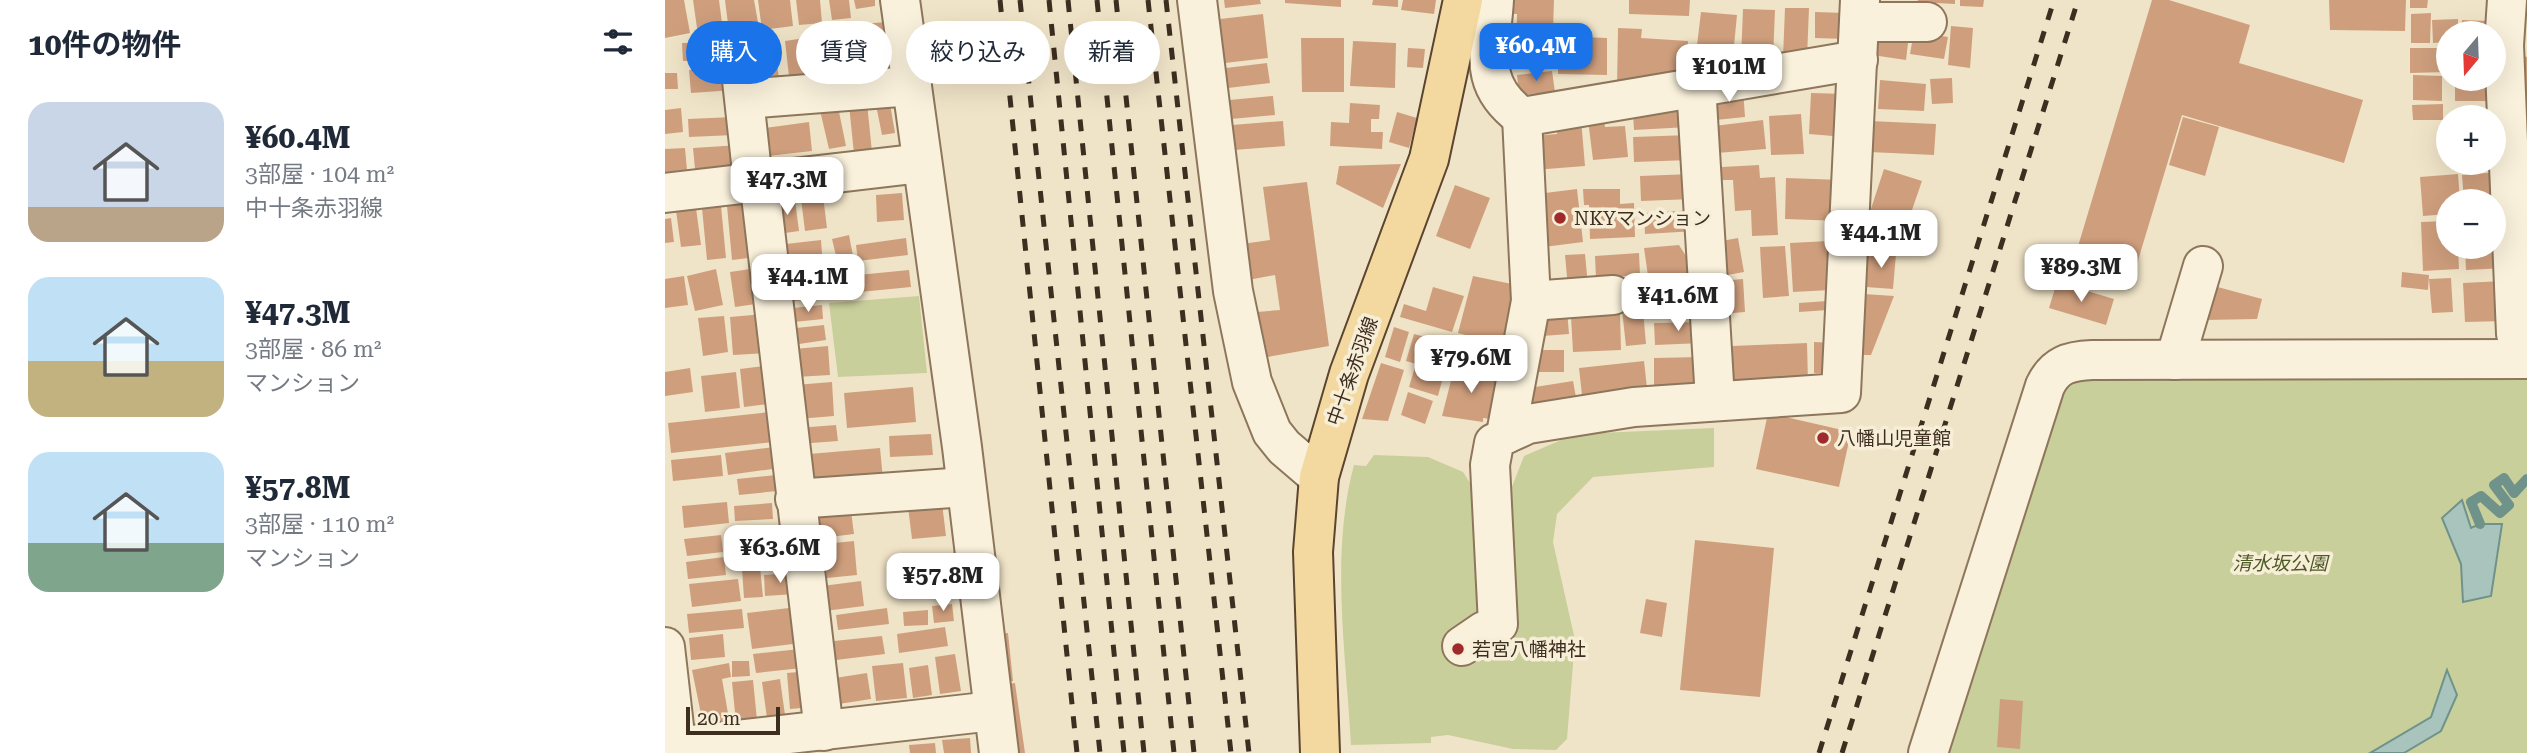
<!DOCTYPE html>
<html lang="ja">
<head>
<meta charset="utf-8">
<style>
  body { margin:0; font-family:"Roboto Serif","Noto Sans JP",serif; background:#f2f2f3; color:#1f2937; height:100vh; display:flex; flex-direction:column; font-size:26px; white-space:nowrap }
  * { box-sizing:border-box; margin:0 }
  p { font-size:23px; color:#747a83 }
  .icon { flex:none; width:38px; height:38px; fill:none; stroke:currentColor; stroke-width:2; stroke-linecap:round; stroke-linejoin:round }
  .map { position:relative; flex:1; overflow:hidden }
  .details { display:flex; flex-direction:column; background:#fff; width:665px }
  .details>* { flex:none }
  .top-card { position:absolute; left:21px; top:21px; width:665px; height:63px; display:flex; gap:14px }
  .needle { width:46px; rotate:199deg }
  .fabs { position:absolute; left:1771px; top:21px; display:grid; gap:14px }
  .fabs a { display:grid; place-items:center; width:70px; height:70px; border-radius:50%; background:#fff; box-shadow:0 7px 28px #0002; font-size:35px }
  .scale { position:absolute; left:21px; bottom:18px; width:94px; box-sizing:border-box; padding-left:7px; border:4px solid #3d2e20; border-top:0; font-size:19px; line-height:24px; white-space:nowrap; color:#3d2e20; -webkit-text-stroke:5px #f7eed8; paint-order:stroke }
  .price { position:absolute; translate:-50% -60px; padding:0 16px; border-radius:14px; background:#fff; color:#222; font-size:23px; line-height:46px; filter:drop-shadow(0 2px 4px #0008) }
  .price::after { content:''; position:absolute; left:50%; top:42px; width:21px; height:16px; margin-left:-10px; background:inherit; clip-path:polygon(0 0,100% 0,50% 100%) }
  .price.active { background:#1a73e8; color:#fff }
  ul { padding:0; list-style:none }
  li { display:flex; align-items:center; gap:21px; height:175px; padding:0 28px }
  li span { display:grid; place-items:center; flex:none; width:196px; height:140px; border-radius:21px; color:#555 }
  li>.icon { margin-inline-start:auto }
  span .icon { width:84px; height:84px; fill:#fffc; stroke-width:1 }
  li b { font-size:30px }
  h2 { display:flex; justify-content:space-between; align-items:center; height:84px; padding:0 28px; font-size:30px }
  .tag { padding:0 24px; border-radius:32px; background:#fff; box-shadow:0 7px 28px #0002; font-size:24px; line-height:63px }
  .tag.active { background:#1a73e8; color:#fff }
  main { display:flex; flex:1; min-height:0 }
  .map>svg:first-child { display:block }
  .green { fill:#c9cf9b }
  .water { fill:#a9c4bc; stroke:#6f938a; stroke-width:2 }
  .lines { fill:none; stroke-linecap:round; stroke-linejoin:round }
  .stream { stroke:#6f938a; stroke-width:10 }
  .building { fill:#cf9f7d }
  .minor-casing { stroke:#8d765c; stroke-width:42 }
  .major-casing { stroke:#5b4430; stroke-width:42 }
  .minor { stroke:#faf1dc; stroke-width:38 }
  .major { stroke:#f3d9a0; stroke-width:38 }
  .rail { stroke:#3d2e20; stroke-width:5; stroke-dasharray:12 12; stroke-linecap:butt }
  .poi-dot { fill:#9e2a2b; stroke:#f7eed8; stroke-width:2.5 }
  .labels { text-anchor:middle; stroke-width:7; stroke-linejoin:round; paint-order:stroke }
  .poi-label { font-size:19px; fill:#3d2e20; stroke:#f7eed8; text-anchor:start }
  .street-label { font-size:19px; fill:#3d2e20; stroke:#f7eed8 }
  .park-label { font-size:19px; font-style:italic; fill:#4d5a26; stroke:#f7eed8 }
</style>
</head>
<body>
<main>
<section class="details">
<h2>10件の物件<svg class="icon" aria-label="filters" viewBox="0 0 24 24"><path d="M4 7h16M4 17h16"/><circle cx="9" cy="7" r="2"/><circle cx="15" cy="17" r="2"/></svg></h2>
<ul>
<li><span style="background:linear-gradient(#c9d6e8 75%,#b9a48a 0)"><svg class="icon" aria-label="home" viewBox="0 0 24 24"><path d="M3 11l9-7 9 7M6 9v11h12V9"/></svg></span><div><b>¥60.4M</b><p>3部屋 · 104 m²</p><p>中十条赤羽線</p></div></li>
<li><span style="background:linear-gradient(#bfe0f5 60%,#c2b280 0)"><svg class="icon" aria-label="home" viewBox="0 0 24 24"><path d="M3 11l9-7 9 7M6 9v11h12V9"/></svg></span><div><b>¥47.3M</b><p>3部屋 · 86 m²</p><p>マンション</p></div></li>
<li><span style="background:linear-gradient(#bfe0f5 65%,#7fa58c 0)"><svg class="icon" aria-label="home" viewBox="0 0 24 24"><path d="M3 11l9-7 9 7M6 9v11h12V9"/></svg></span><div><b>¥57.8M</b><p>3部屋 · 110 m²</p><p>マンション</p></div></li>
</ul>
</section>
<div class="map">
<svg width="1862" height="753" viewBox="0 0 1862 753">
  <rect width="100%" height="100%" fill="#f0e4c8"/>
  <g class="green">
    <polygon points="254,296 262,373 173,377 164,303"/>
    <polygon points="1862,374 1862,753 1278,753 1395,392 1417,376"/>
    <path d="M1049 428V467L928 477 892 514 888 542 910 640 902 739 891 750 848 749 783 735 766 737V743L686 745C681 653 665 554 689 465L701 466 709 455 763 457 798 472 819 505 843 497 859 456 910 434Z"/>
  </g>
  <g class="water">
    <polygon points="1797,500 1806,528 1815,524 1837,524 1826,596 1798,602 1796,564 1777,518"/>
    <polygon points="1782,670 1792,695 1776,731 1739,753 1705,753 1766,717"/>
  </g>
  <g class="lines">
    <polyline class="stream" points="1815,524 1806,502 1816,496 1835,513 1844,505 1829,485 1839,478 1849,493 1862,479"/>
  </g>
  <g class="building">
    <polygon points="0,0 19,0 25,33 0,38"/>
    <polygon points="28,0 54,0 58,31 33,35"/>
    <polygon points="60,0 89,0 94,28 64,32"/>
    <polygon points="93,0 125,0 128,26 97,30"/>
    <polygon points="131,0 155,0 157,23 134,25"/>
    <polygon points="164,0 184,0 186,18 167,20"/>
    <polygon points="189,0 210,0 210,6 191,9"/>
    <polygon points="559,0 595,0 596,4 560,8"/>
    <polygon points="620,0 676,0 676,7 620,3"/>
    <polygon points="708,0 733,0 733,7 707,5"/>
    <polygon points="738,0 771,0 769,14 736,10"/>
    <polygon points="845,0 889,0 887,62 851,60 852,14 845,14"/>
    <polygon points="964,0 1025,0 1024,16 964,14"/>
    <polygon points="1253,0 1290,0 1290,4 1252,2"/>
    <polygon points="1295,0 1319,0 1318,7 1295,6"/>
    <polygon points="1487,0 1504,0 1585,25 1574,63 1698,100 1679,163 1517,115 1464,290 1405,273"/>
    <polygon points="1664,0 1741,0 1740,31 1665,30"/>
    <polygon points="1745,0 1763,0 1762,8 1745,8"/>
    <polygon points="1120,8 1144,8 1142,58 1118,57"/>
    <polygon points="1078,9 1110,10 1108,59 1082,63 1082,57 1076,58"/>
    <polygon points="1036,12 1072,15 1067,66 1030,62"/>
    <polygon points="1150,12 1181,13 1180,39 1150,38"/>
    <polygon points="1766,13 1765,43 1746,43 1746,14"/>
    <polygon points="598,14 603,58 560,63 555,19"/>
    <polygon points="1793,19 1793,33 1783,33 1783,42 1768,43 1767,20"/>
    <polygon points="1797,20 1824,21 1824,33 1796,33"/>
    <polygon points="221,22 222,46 175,49 173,26"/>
    <polygon points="1286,26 1308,28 1305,68 1283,65"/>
    <polygon points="953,28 977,29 976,38 1023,41 1021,79 976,76 976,87 952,87"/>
    <polygon points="1210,31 1244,35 1241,60 1207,55"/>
    <polygon points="1249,31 1283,37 1279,59 1245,54"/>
    <polygon points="893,36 942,38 942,75 893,74"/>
    <polygon points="108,37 115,85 91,89 84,40"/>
    <polygon points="140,38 145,83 125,85 120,41"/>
    <polygon points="636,38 679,38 679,92 637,92"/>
    <polygon points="165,39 171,82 152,85 146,42"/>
    <polygon points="688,41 731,43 730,88 685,86"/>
    <polygon points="61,42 62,60 18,61 17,43"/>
    <polygon points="743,48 760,49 758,68 742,67"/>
    <polygon points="1745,48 1782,48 1782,72 1745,73"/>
    <polygon points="222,52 225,76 206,78 204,54"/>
    <polygon points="200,55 202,76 179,78 177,57"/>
    <polygon points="1858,56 1862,57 1862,139"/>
    <polygon points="602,63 605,83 563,88 561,68"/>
    <polygon points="67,68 69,90 26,93 24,70"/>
    <polygon points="887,71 890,92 854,95 852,75"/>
    <polygon points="0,73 12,73 13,89 0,89"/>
    <polygon points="1748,75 1777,76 1777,101 1748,100"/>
    <polygon points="1287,78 1288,103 1267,104 1265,79"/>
    <polygon points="1215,80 1261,84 1259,111 1213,109"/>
    <rect x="1790" y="83" width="38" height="18"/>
    <polygon points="1078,89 1080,117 1051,120 1048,92"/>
    <polygon points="1146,93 1182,94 1180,137 1144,134"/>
    <polygon points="608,96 610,115 566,119 564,100"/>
    <polygon points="224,98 230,133 217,135 210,100"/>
    <polygon points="172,102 181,146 164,149 154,106"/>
    <polygon points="202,103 207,152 189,154 184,105"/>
    <polygon points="685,103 715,105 714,119 706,119 706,132 718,132 717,149 665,146 666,122 684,123"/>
    <polygon points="1022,104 1023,127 969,130 968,113"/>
    <polygon points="1778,104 1778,120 1748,120 1747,105"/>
    <polygon points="16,108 18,132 0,134 0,110"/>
    <polygon points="732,112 752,118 744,148 724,142"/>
    <rect x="1789" y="113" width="39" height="4"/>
    <polygon points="1136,114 1139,154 1106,155 1104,116"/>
    <polygon points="68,117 69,135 24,137 23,119"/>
    <polygon points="1518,117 1554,127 1540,176 1504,165"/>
    <polygon points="939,118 940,127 960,126 963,157 928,160 923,120"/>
    <polygon points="916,119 920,166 869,170 867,136 892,134 892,120"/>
    <polygon points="1098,120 1101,149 1052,153 1049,126"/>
    <polygon points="618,121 620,146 569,150 567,125"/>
    <polygon points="1205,121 1271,124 1269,155 1204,152"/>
    <polygon points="144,122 147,151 103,156 100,128"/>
    <polygon points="1024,135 1025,160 969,162 968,137"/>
    <polygon points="75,145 77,166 30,169 28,148"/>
    <polygon points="20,148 22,170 0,172 0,149"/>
    <polygon points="736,164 718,208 671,184 674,166"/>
    <polygon points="1094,165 1095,178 1110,177 1113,235 1087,236 1086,210 1070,211 1068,180 1057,180 1057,167"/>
    <polygon points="1219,169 1257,181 1239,233 1202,221"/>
    <polygon points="1835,172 1829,201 1799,201 1797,175"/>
    <polygon points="1027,174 1028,199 976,201 975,176"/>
    <polygon points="1793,174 1795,201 1783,201 1783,214 1758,216 1755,177"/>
    <polygon points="1121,178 1177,180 1176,221 1120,219"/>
    <polygon points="642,182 664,346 597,358 592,312 615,310 610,275 583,280 577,244 605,240 598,187"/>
    <polygon points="790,185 825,198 805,249 771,236"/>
    <polygon points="912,189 918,242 879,247 872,194"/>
    <polygon points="918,189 955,189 955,204 969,203 970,237 925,239 924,205 919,205"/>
    <polygon points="237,193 239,220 212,222 211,195"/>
    <polygon points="158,196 162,228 140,231 136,199"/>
    <polygon points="130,200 134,231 113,234 109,203"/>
    <polygon points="87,203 92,257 67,260 62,206"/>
    <polygon points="56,206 61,258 42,260 37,208"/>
    <polygon points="31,208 36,245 16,247 11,211"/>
    <polygon points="1030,210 1031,231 980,234 979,213"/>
    <polygon points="6,218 9,242 0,243 0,219"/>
    <polygon points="1783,221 1783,247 1793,247 1794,269 1758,271 1756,222"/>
    <polygon points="184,235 188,256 172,260 167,239"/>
    <polygon points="241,238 243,255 193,261 191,245"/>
    <polygon points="1073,238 1079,272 1057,276 1051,242"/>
    <polygon points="156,240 157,254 114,259 112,245"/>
    <polygon points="1163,241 1166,290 1128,292 1125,243"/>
    <polygon points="1014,245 1033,275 983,276 979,248"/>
    <polygon points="1120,246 1124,296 1098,298 1095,247"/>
    <polygon points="1800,247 1829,247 1841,268 1801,270"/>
    <polygon points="1203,252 1231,254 1228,289 1201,287"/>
    <polygon points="974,253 975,275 931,278 930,256"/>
    <polygon points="920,254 923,286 903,288 900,255"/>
    <polygon points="159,261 160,269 141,273 139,265"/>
    <polygon points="92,268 98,303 70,307 65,272"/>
    <polygon points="186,268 190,292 172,295 168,271"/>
    <polygon points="51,269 58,305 30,311 22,276"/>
    <polygon points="244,270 246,287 195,292 193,275"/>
    <polygon points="1737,272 1764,275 1763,290 1736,287"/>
    <polygon points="160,275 163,297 121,302 118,279"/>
    <polygon points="19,276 23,305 0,308 0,279"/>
    <polygon points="808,276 847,284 852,310 844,346 793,333"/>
    <polygon points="1786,278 1788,312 1767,313 1764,279"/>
    <polygon points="1078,279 1080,312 1057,314 1054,281"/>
    <polygon points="1838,281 1840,321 1800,322 1798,283"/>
    <polygon points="1027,282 1028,313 987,314 986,283"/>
    <polygon points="1392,282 1449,299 1441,325 1384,308"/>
    <polygon points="1549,286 1597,299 1592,319 1540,320"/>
    <polygon points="768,287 799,296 787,332 735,317 739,304 761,311"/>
    <polygon points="1199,294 1229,296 1206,355 1197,355"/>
    <polygon points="977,299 981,344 961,346 956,301"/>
    <polygon points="1162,301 1163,310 1134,312 1134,303"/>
    <polygon points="157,305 158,319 129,322 128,308"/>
    <polygon points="902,310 904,334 864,337 870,313"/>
    <polygon points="100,314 103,353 68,355 65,317"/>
    <polygon points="955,314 956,350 908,352 906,317"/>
    <polygon points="59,316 63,352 38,356 33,318"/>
    <polygon points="1037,322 1038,343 990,345 989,323"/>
    <polygon points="159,325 161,340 134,344 131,328"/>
    <polygon points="729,327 744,332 735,362 720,357"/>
    <polygon points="749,334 790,345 782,373 741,361"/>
    <polygon points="1149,342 1172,343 1172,374 1149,373"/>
    <polygon points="1142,343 1143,382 1068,385 1067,346"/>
    <polygon points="163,346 165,375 131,377 129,349"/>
    <rect x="863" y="350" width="36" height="22"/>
    <polygon points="1036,357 1037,386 989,386 989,358"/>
    <polygon points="979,361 982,388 917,395 914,368"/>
    <polygon points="716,363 739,370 723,421 697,419"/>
    <polygon points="107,365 112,403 79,407 75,369"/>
    <polygon points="790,365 836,378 825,419 818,418 818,422 777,416"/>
    <polygon points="750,367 778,377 773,396 744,387"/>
    <polygon points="25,368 28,392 0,396 0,372"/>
    <polygon points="71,372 75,408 40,412 36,376"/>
    <polygon points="908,381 912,403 861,411 857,389"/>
    <polygon points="167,382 169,416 133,419 130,385"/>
    <polygon points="248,387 251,422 182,428 179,393"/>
    <polygon points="743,392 768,401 760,424 736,415"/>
    <polygon points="105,412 109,442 6,453 3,423"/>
    <polygon points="1103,413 1186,432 1174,487 1091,469"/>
    <polygon points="171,425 173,441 133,444 132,428"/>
    <polygon points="266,434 268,455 225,457 224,436"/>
    <polygon points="119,446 122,467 63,475 60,453"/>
    <polygon points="215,448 218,479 147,485 144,454"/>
    <polygon points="56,455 58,476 8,481 6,460"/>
    <polygon points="120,474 122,490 74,495 72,479"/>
    <polygon points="62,502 64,523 19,528 17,506"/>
    <polygon points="107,503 108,519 70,521 69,506"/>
    <polygon points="277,503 281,536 247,539 243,507"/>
    <polygon points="186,511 189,534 156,538 154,515"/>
    <polygon points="123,527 125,550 90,554 88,530"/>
    <polygon points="82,531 85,562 64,564 61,533"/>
    <polygon points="56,535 58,552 22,556 19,539"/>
    <polygon points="1030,540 1109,548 1095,697 1015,690"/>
    <polygon points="189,541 192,575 162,578 159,544"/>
    <polygon points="59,557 61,575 23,579 21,562"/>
    <polygon points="95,567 98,597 79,598 77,569"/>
    <polygon points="129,573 131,594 100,596 99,575"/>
    <polygon points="73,579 76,601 27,607 24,584"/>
    <polygon points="196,581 199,606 160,611 157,586"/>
    <polygon points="981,599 1002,603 997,637 975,633"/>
    <polygon points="287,604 289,621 269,623 267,606"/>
    <polygon points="132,607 136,643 87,649 82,613"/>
    <polygon points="222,608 224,624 173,630 171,615"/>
    <polygon points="77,609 79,628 24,633 22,614"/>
    <polygon points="263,610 263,625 239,626 238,612"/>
    <polygon points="280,627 283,646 234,653 232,634"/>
    <polygon points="343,633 348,681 334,683 329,634"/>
    <polygon points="58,634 60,657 26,660 24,638"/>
    <polygon points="217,636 220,654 171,660 169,641"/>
    <polygon points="135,649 137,668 91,673 88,654"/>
    <polygon points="290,654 296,691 275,694 270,657"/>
    <polygon points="67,661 84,661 85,676 67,677"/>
    <polygon points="64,663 66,677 57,679 64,719 38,724 27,670"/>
    <polygon points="238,663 242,698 211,701 207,666"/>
    <polygon points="263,665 267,695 248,698 244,668"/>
    <polygon points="144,671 148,707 125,709 122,673"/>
    <polygon points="202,673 206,699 174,704 170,678"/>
    <polygon points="115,679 120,715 102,718 97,682"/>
    <polygon points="88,680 92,720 71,723 67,682"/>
    <polygon points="350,683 360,753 345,753 335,685"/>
    <polygon points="1335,699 1358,701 1355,749 1332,747"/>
    <polygon points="305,738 306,753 279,753 277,740"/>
    <polygon points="270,743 271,753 245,753 244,745"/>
  </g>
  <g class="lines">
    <g class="minor-casing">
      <g id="minor">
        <polyline points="235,0 297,447 334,753"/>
        <polyline points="532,0 568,291 587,382 607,432 619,447 654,477"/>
        <path d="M829 0C826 51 811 83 857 117L1193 60"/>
        <polyline points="1842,0 1839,45 1851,334"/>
        <polyline points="1195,22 1262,22"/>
        <polyline points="74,53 88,181"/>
        <polyline points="1031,85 1049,383"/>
        <polyline points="80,99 247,86"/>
        <polyline points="94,179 159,731"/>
        <polyline points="0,193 257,163"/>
        <polyline points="866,301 948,295"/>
        <polyline points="1510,360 1538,266"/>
        <polyline points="841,434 863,424 969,407 1176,393 1195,0"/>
        <polyline points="841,434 866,301 857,117"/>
        <polyline points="829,443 825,465 833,624"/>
        <polyline points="130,499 301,487"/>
        <polyline points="797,646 819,631"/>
        <polyline points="0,647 12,753"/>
        <polyline points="0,748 328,711"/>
        <path d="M1263 753 1380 386C1390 365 1404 361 1427 360L1862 359"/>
      </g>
    </g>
    <g class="major-casing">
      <polyline id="major" points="655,753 648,552 654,477 684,374 764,159 798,0"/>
    </g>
    <use href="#minor" class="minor"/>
    <use href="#major" class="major"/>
    <g class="rail">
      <polyline points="335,0 412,753"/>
      <polyline points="355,0 435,753"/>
      <polyline points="384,0 459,753"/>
      <polyline points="403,0 479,753"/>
      <polyline points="432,0 509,753"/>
      <polyline points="451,0 529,753"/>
      <polyline points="483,0 566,753"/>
      <polyline points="501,0 584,753"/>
      <polyline points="1154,753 1389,0"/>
      <polyline points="1177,753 1413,0"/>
    </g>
  </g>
  <g class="poi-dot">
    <circle cx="895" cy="218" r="7"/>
    <circle cx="1158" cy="438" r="7"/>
    <circle cx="793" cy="649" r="7"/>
  </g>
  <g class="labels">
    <g class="poi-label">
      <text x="909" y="225">NKYマンション</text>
      <text x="1172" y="445">八幡山児童館</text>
      <text x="807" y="656">若宮八幡神社</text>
    </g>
    <g class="street-label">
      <text transform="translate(687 371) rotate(-70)" y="7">中十条赤羽線</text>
    </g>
    <g class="park-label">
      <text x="1615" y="570">清水坂公園</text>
    </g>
  </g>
</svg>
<div class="fabs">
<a><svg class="needle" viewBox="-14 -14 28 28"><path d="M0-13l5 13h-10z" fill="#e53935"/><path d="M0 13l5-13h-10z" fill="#747a83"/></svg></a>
<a>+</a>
<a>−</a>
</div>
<div class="scale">20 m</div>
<b class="price active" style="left:871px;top:83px">¥60.4M</b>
<b class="price" style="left:1064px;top:104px">¥101M</b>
<b class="price" style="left:122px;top:217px">¥47.3M</b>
<b class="price" style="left:1216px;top:270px">¥44.1M</b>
<b class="price" style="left:1416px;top:304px">¥89.3M</b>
<b class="price" style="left:143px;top:314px">¥44.1M</b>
<b class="price" style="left:1013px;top:333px">¥41.6M</b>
<b class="price" style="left:806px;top:395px">¥79.6M</b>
<b class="price" style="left:115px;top:585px">¥63.6M</b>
<b class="price" style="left:278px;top:613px">¥57.8M</b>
<div class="top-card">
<a class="tag active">購入</a>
<a class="tag">賃貸</a>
<a class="tag">絞り込み</a>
<a class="tag">新着</a>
</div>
</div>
</main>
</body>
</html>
